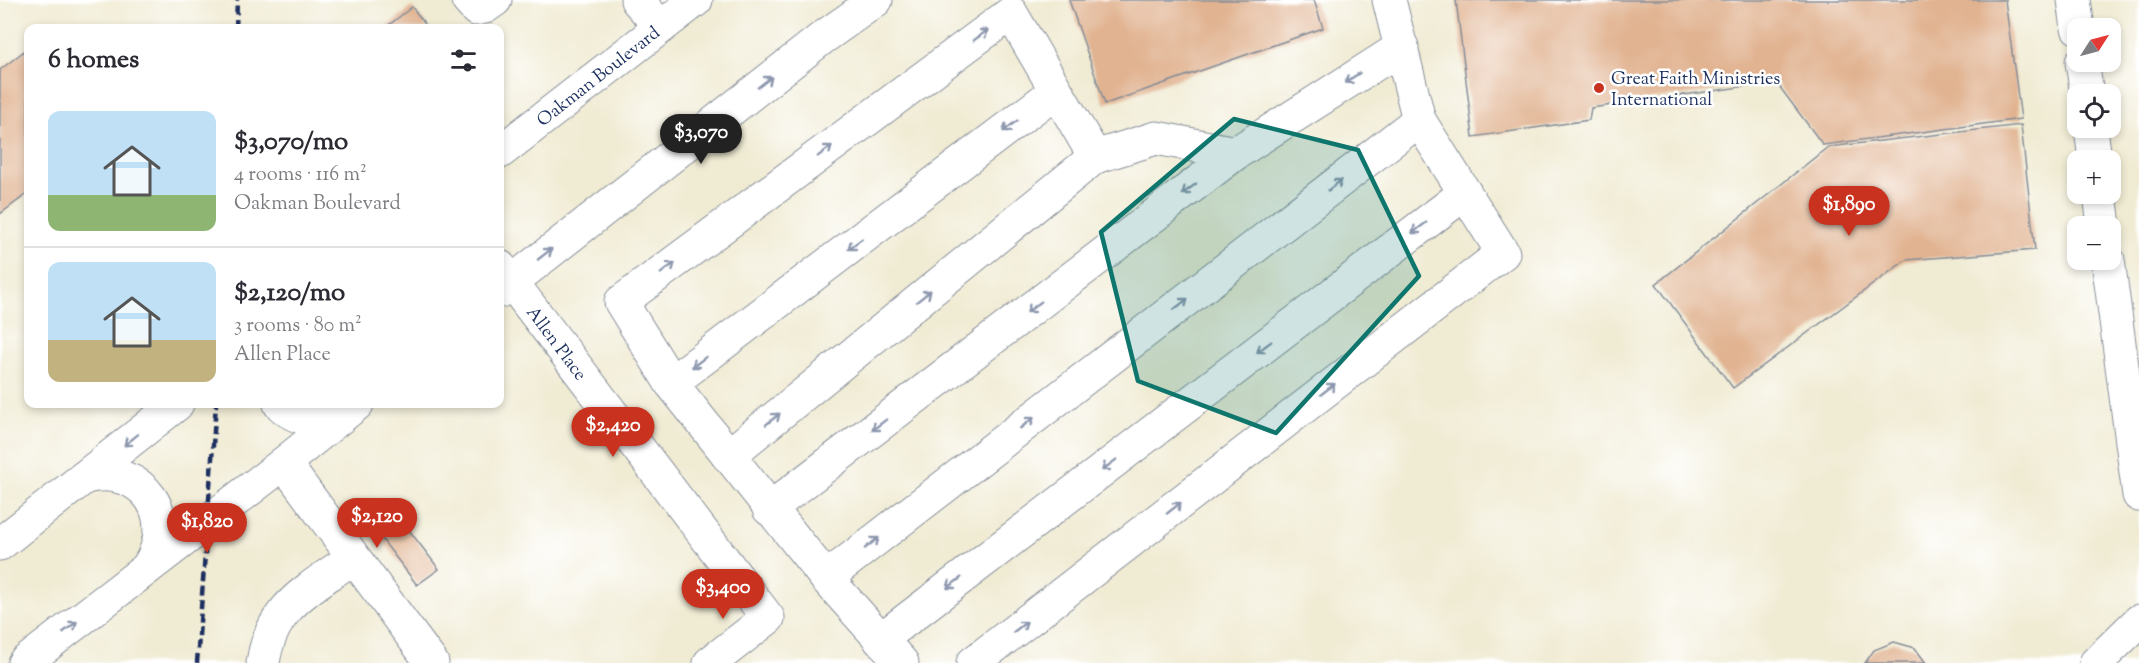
<!DOCTYPE html>
<html lang="en">
<head>
<meta charset="utf-8">
<style>
  body { margin:0; font-family:"Sorts Mill Goudy",serif; background:#f2f2f3; color:#2b2b33; height:100vh; display:flex; flex-direction:column; font-size:22px; white-space:nowrap }
  * { box-sizing:border-box; margin:0 }
  p { font-size:20px; color:#7c7c81 }
  .icon { flex:none; width:33px; height:33px; fill:none; stroke:currentColor; stroke-width:2; stroke-linecap:round; stroke-linejoin:round }
  .map { position:relative; flex:1; overflow:hidden }
  .side { position:absolute; left:24px; top:24px; width:480px; height:384px; display:flex; flex-direction:column; background:#fff; border-radius:12px; box-shadow:0 3px 9px #0003 }
  .side>* { flex:none }
  .needle { width:39px; rotate:54deg }
  .fabs { position:absolute; left:2067px; top:18px; display:grid; gap:12px }
  .fabs a { display:grid; place-items:center; width:54px; height:54px; border-radius:12px; background:#fff; box-shadow:0 3px 9px #0003; font-size:30px }
  .price { position:absolute; translate:-50% -51px; padding:0 14px; border-radius:21px; background:#c8321e; color:#fff; font-size:20px; line-height:39px; filter:drop-shadow(0 2px 3px #0008) }
  .price::after { content:''; position:absolute; left:50%; top:36px; width:18px; height:14px; margin-left:-9px; background:inherit; clip-path:polygon(0 0,100% 0,50% 100%) }
  .price.on { background:#222; color:#fff }
  ul { padding:0; list-style:none }
  li { display:flex; align-items:center; gap:18px; height:150px; padding:0 24px }
  li+li { border-top:2px solid #e1e1e2 }
  li span { display:grid; place-items:center; flex:none; width:168px; height:120px; border-radius:12px; color:#555 }
  li>.icon { margin-inline-start:auto }
  span .icon { width:72px; height:72px; fill:#fffc; stroke-width:1 }
  li b { font-size:26px }
  h2 { display:flex; justify-content:space-between; align-items:center; height:72px; padding:0 24px; font-size:26px }
  .map>svg:first-child { display:block }
  .building { fill:#e1b391 }
  .lines { fill:none; stroke-linecap:round; stroke-linejoin:round }
  .minor-casing { stroke:#868d98; stroke-width:35 }
  .major-casing { stroke:#868d98; stroke-width:35 }
  .minor { stroke:#fff; stroke-width:33 }
  .major { stroke:#fff; stroke-width:33 }
  .rail { stroke:#1b2f5e; stroke-width:4.5; stroke-dasharray:9 4.5; stroke-linecap:butt }
  .oneway { stroke:#8d97ae }
  .marked { fill:#0f766e; fill-opacity:0.2; stroke:#0f766e; stroke-width:4.5; stroke-linejoin:round }
  .poi-dot { fill:#c8321e; stroke:#fff; stroke-width:2 }
  .labels { text-anchor:middle; stroke-width:5; stroke-linejoin:round; paint-order:stroke }
  .street-label { font-size:18px; fill:#1b2f5e; stroke:#fff }
  .poi-label { font-size:18px; fill:#1b2f5e; stroke:#fff; text-anchor:start }
</style>
</head>
<body>
<div class="map">
<svg width="2139" height="663" viewBox="0 0 2139 663">
  <rect width="100%" height="100%" fill="#fff"/>
  <filter id="ink" filterUnits="userSpaceOnUse"><feTurbulence type="fractalNoise" baseFrequency=".0167" numOctaves="2"/><feDisplacementMap in="SourceGraphic" scale="12" xChannelSelector="R" yChannelSelector="G"/><feConvolveMatrix kernelMatrix="1 2 1 2 8 2 1 2 1" color-interpolation-filters="sRGB"/></filter>
  <filter id="wash" filterUnits="userSpaceOnUse"><feTurbulence type="fractalNoise" baseFrequency=".008" numOctaves="4" result="noise"/><feDisplacementMap in="SourceGraphic" scale="24" xChannelSelector="R" yChannelSelector="G"/><feGaussianBlur stdDeviation="1.35" result="paint"/><feColorMatrix in="noise" values="0 0 0 0 0 0 0 0 0 0 0 0 0 0 0 0 0 1.4 0 .05"/><feComposite in="paint" operator="in"/></filter>
  <g filter="url(#wash)">
    <rect width="100%" height="100%" fill="#f0ebd3"/>
    <g id="blocks">
      <g class="building">
        <polygon points="1069,0 1314,0 1323,28 1105,104"/>
        <polygon points="1456,0 2005,0 2021,119 1823,145 1776,82 1591,108 1589,120 1473,137"/>
        <polygon points="412,7 428,28 385,28"/>
        <polygon points="28,48 28,193 0,214 0,70"/>
        <polygon points="2021,125 2035,250 1906,260 1733,388 1656,284 1828,147"/>
        <polygon points="402,521 439,569 417,585 381,538"/>
        <polygon points="1894,642 1915,648 1926,663 1865,663 1874,650"/>
      </g>
    </g>
  </g>
  <g filter="url(#ink)">
    <use href="#blocks" fill-opacity="0" stroke="#868d98" stroke-width="1.5"/>
    <g class="lines">
      <g class="minor-casing">
        <g id="minor">
          <polyline points="468,0 476,9 485,7 495,0"/>
          <polyline points="637,0 661,27"/>
          <polyline points="500,152 696,0"/>
          <polyline points="500,267 768,618 710,663"/>
          <polyline points="500,291 821,39 876,0"/>
          <polyline points="671,383 1056,91"/>
          <path d="M280 404C297 421 319 422 342 416"/>
          <polyline points="728,456 1095,157"/>
          <polyline points="284,463 432,663"/>
          <path d="M85 477C144 463 180 517 148 567"/>
          <polyline points="769,509 1236,153 1402,47"/>
          <polyline points="0,544 177,404"/>
          <polyline points="826,578 1419,120"/>
          <polyline points="880,640 1465,193"/>
          <polyline points="24,663 284,463 357,404"/>
          <path d="M263 663C271 606 309 590 352 558"/>
          <polyline points="902,663 826,578 671,383 621,302 1011,13 1095,157 1156,138 1236,153"/>
          <polyline points="973,663 1503,253 1419,120 1389,0"/>
          <polyline points="2096,663 2139,621"/>
        </g>
      </g>
      <g class="major-casing">
        <g id="major">
          <polyline points="2074,0 2078,28"/>
          <polyline points="2082,62 2087,94"/>
          <polyline points="2091,128 2095,160"/>
          <polyline points="2100,194 2104,226"/>
          <polyline points="2108,260 2139,495"/>
        </g>
      </g>
      <use href="#minor" class="minor"/>
      <use href="#major" class="major"/>
      <g class="rail">
        <polyline points="236,28 237,0"/>
        <polyline points="197,663 216,404"/>
      </g>
    </g>
    <defs><path id="oneway-shaft" d="M-6 0H5M1.5-3L5.5 0L1.5 3" fill="none" stroke-width="1.6" stroke-linecap="round" stroke-linejoin="round" transform="scale(1.5)"/></defs>
    <g class="oneway">
      <use href="#oneway-shaft" transform="translate(981 35) rotate(-37)"/>
      <use href="#oneway-shaft" transform="translate(1352 78) rotate(147)"/>
      <use href="#oneway-shaft" transform="translate(765 82) rotate(-38)"/>
      <use href="#oneway-shaft" transform="translate(1010 126) rotate(143)"/>
      <use href="#oneway-shaft" transform="translate(825 151) rotate(-37)"/>
      <use href="#oneway-shaft" transform="translate(1335 185) rotate(-38)"/>
      <use href="#oneway-shaft" transform="translate(1189 189) rotate(143)"/>
      <use href="#oneway-shaft" transform="translate(1419 228) rotate(143)"/>
      <use href="#oneway-shaft" transform="translate(855 244) rotate(143)"/>
      <use href="#oneway-shaft" transform="translate(545 254) rotate(-38)"/>
      <use href="#oneway-shaft" transform="translate(668 268) rotate(-37)"/>
      <use href="#oneway-shaft" transform="translate(924 296) rotate(-39)"/>
      <use href="#oneway-shaft" transform="translate(1181 304) rotate(-38)"/>
      <use href="#oneway-shaft" transform="translate(1034 307) rotate(143)"/>
      <use href="#oneway-shaft" transform="translate(1264 347) rotate(143)"/>
      <use href="#oneway-shaft" transform="translate(699 362) rotate(143)"/>
      <use href="#oneway-shaft" transform="translate(1328 389) rotate(-38)"/>
      <use href="#oneway-shaft" transform="translate(773 419) rotate(-39)"/>
      <use href="#oneway-shaft" transform="translate(1027 423) rotate(-38)"/>
      <use href="#oneway-shaft" transform="translate(879 425) rotate(143)"/>
      <use href="#oneway-shaft" transform="translate(131 440) rotate(141)"/>
      <use href="#oneway-shaft" transform="translate(1109 465) rotate(143)"/>
      <use href="#oneway-shaft" transform="translate(1174 508) rotate(-38)"/>
      <use href="#oneway-shaft" transform="translate(872 543) rotate(-38)"/>
      <use href="#oneway-shaft" transform="translate(954 583) rotate(143)"/>
      <use href="#oneway-shaft" transform="translate(70 627) rotate(-38)"/>
      <use href="#oneway-shaft" transform="translate(1020 627) rotate(-38)"/>
    </g>
  </g>
  <path class="marked" d="M1234 119 1358 150 1419 276 1276 433 1138 381 1101 232Z"/>
  <circle class="poi-dot" cx="1599" cy="88" r="6"/>
  <g class="labels">
    <g class="street-label">
      <text transform="translate(598 76) rotate(-38)" y="6">Oakman Boulevard</text>
      <text transform="translate(557 343) rotate(53)" y="6">Allen Place</text>
    </g>
    <g class="poi-label">
      <text x="1611" y="84">Great Faith Ministries<tspan x="1611" dy="21">International</tspan></text>
    </g>
  </g>
</svg>
<div class="fabs">
<a><svg class="needle" viewBox="-14 -14 28 28"><path d="M0-13l5 13h-10z" fill="#e53935"/><path d="M0 13l5-13h-10z" fill="#7c7c81"/></svg></a>
<a><svg class="icon" aria-label="locate" viewBox="0 0 24 24"><circle cx="12" cy="12" r="6"/><path d="M12 2v4M12 18v4M2 12h4M18 12h4"/></svg></a>
<a>+</a>
<a>−</a>
</div>
<b class="price on" style="left:701px;top:165px">$3,070</b>
<b class="price" style="left:1849px;top:237px">$1,890</b>
<b class="price" style="left:613px;top:458px">$2,420</b>
<b class="price" style="left:377px;top:549px">$2,120</b>
<b class="price" style="left:207px;top:554px">$1,820</b>
<b class="price" style="left:723px;top:620px">$3,400</b>
<section class="side">
<h2>6 homes<svg class="icon" aria-label="filters" viewBox="0 0 24 24"><path d="M4 7h16M4 17h16"/><circle cx="9" cy="7" r="2"/><circle cx="15" cy="17" r="2"/></svg></h2>
<ul>
<li><span style="background:linear-gradient(#bfe0f5 70%,#8fb573 0)"><svg class="icon" aria-label="home" viewBox="0 0 24 24"><path d="M3 11l9-7 9 7M6 9v11h12V9"/></svg></span><div><b>$3,070/mo</b><p>4 rooms · 116 m²</p><p>Oakman Boulevard</p></div></li>
<li><span style="background:linear-gradient(#bfe0f5 65%,#c2b280 0)"><svg class="icon" aria-label="home" viewBox="0 0 24 24"><path d="M3 11l9-7 9 7M6 9v11h12V9"/></svg></span><div><b>$2,120/mo</b><p>3 rooms · 80 m²</p><p>Allen Place</p></div></li>
</ul>
</section>
</div>
</body>
</html>
